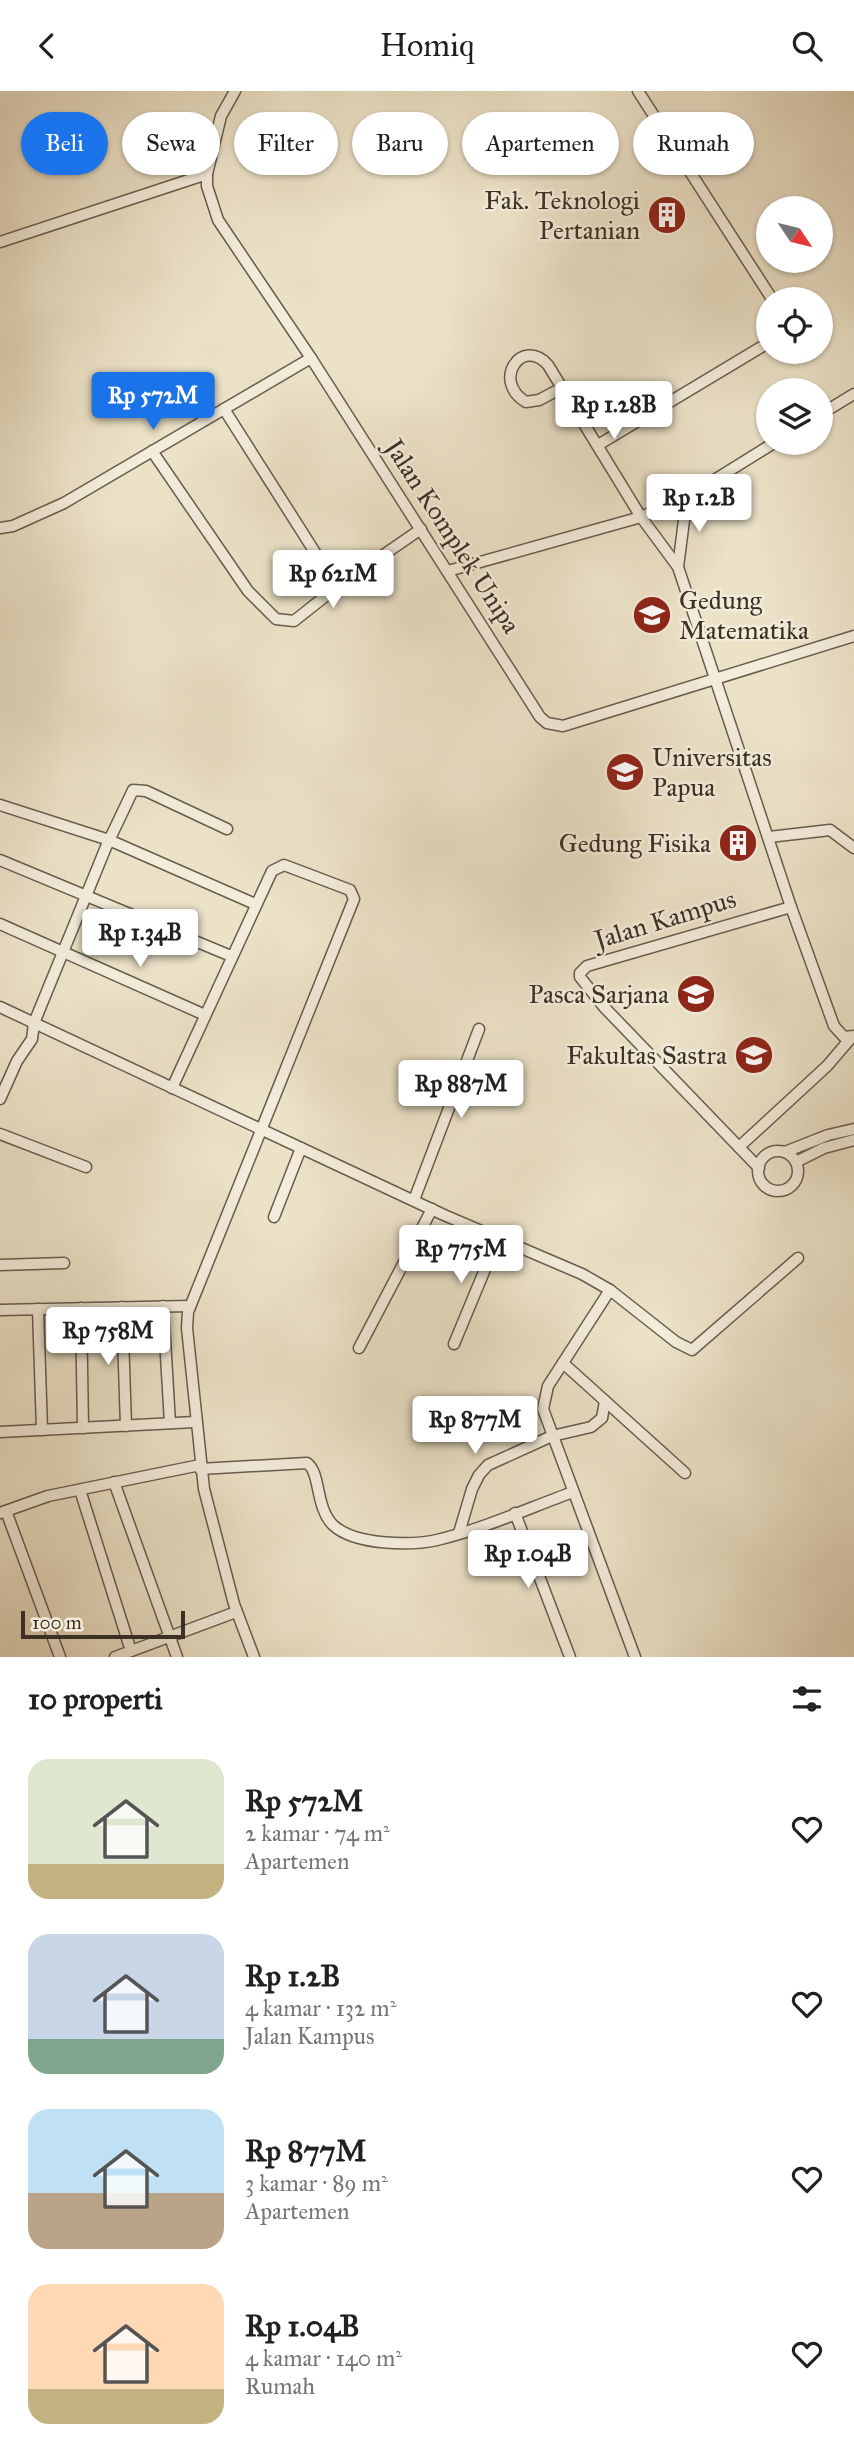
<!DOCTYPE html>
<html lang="id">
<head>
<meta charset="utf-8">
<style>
  body { margin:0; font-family:"IM FELL Great Primer",serif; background:#f2f2f2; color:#202124; height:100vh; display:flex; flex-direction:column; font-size:26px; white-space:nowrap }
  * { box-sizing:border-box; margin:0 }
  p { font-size:23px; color:#757577 }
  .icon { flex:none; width:38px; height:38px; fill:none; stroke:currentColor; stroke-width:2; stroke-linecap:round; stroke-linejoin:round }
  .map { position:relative; height:1566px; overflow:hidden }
  .panel { display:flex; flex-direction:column; background:#fff; flex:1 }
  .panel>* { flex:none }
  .banner { position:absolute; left:21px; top:21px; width:812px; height:63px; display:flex; gap:14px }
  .needle { width:46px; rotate:125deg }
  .tools { position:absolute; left:756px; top:105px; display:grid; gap:14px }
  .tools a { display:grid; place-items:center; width:77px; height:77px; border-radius:50%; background:#fff; box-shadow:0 2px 5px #0004; font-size:35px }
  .scale { position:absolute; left:21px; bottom:18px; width:164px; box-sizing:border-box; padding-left:7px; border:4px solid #3c3024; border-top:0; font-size:19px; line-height:24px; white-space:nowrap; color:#3c3024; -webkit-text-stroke:5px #f3ecdb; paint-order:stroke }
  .price { position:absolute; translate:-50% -60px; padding:0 16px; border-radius:7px; background:#fff; color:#222; font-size:23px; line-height:46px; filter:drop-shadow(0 2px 4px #0008) }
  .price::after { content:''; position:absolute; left:50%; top:42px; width:21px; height:16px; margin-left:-10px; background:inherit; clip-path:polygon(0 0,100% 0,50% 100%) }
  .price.on { background:#1a73e8; color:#fff }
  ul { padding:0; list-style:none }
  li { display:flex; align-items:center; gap:21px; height:175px; padding:0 28px }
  li span { display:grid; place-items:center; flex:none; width:196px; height:140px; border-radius:21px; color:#555 }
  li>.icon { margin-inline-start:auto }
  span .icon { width:84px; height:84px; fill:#fffc; stroke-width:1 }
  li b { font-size:30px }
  h2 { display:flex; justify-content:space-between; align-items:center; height:84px; padding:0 28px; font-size:30px }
  .tag { padding:0 24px; border-radius:32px; background:#fff; box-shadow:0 2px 5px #0004; font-size:24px; line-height:63px }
  .tag.on { background:#1a73e8; color:#fff }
  header { display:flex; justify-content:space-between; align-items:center; height:91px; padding:0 28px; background:#fff; font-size:32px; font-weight:600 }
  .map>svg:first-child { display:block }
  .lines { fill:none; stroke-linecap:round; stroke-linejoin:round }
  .street-casing { stroke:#685c4d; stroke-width:13 }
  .street { stroke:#f3ecdb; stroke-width:10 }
  .labels { text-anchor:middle; stroke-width:5; stroke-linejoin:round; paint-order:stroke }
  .poi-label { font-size:26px; fill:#3c3024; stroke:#f3ecdb; text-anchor:end }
  .street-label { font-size:26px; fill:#3c3024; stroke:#f3ecdb }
</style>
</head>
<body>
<header><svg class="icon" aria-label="back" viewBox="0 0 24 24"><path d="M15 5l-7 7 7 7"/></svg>Homiq<svg class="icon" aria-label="search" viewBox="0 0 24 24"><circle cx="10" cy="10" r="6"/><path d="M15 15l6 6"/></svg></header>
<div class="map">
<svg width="854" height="1566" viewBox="0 0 854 1566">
  <rect width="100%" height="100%" fill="#ece2c8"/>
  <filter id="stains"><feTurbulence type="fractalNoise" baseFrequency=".00286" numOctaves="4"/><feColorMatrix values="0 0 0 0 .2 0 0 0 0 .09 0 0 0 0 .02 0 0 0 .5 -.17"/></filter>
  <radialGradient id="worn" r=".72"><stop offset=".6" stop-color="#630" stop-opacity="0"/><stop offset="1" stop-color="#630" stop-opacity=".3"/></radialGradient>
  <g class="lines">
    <g class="street-casing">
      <g id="street">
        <polyline points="235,0 221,25 207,83 207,95 218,129 311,267 540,626 547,632 563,635 854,545"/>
        <polyline points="638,0 772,208"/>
        <polyline points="0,151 207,83"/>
        <path d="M562 297 539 309 526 311C491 290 522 245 548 274L641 426 678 476 791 816 587 875 580 882V886L604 916 759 1077"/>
        <polyline points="224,318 337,496"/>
        <polyline points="821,323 854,303"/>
        <polyline points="598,354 768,252"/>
        <polyline points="152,360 248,500 276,528 294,530 337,496 421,438"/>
        <polyline points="0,437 13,435 64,412 311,267"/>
        <polyline points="678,476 687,406"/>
        <polyline points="448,480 641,426 687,406 774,352"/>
        <polyline points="0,714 109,749 255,813"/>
        <polyline points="769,746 830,739 854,757"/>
        <polyline points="0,769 231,865"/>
        <polyline points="791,816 834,935 844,946 854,945"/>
        <polyline points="0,833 205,924"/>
        <polyline points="0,916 444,1124 582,1183 610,1199 676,1251 692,1259 798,1167"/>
        <polyline points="172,997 272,780 284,774 350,799 354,808 188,1221 187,1237 204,1398 234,1513 254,1566"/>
        <polyline points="0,1008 17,970 32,948 34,932 106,756 133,699 146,700 227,738"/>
        <polyline points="0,1043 86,1076"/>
        <polyline points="739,1056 827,975 851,947"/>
        <circle cx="778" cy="1080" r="20"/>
        <polyline points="785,1061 828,1044 854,1038"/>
        <polyline points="796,1071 824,1057 854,1049"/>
        <polyline points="414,1109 479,938"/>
        <polyline points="274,1126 301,1057"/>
        <polyline points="0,1174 64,1172"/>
        <polyline points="610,1199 548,1295 543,1318 635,1566"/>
        <polyline points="163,1215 170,1332"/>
        <polyline points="122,1216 126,1335"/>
        <polyline points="81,1217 83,1337"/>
        <polyline points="38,1218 42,1339"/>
        <polyline points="0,1219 190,1215"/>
        <polyline points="454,1253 498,1147"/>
        <polyline points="359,1257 432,1118"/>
        <polyline points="563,1272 685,1382"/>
        <polyline points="0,1341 195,1331"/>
        <path d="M200 1378 307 1372C321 1382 315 1416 333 1434 354 1454 410 1455 437 1449 483 1438 529 1417 573 1401"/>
        <polyline points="114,1391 177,1566"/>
        <polyline points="80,1399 131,1560"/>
        <polyline points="6,1420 60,1566"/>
        <polyline points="0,1422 48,1405 200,1374"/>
        <polyline points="515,1422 570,1566"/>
        <polyline points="459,1442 472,1398 479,1384 488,1374 552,1345 591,1336 602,1327 605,1310"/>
        <polyline points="115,1566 236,1521"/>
      </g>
    </g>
    <use href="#street" class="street"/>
  </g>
  <defs>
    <g id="building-disc" transform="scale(2.0125)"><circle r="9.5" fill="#8f2418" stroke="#f3ecdb"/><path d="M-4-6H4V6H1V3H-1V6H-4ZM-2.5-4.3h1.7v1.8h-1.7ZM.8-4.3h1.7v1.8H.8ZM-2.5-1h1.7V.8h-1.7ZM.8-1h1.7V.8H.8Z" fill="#fff"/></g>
    <g id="university-disc" transform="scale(2.0125)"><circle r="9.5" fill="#8f2418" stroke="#f3ecdb"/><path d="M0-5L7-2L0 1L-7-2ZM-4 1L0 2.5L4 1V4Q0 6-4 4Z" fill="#fff"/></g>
  </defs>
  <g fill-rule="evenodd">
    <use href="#building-disc" x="667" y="124"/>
    <use href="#university-disc" x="652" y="524"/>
    <use href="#university-disc" x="625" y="681"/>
    <use href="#building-disc" x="738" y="752"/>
    <use href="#university-disc" x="696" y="903"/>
    <use href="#university-disc" x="754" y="964"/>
  </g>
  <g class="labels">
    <g class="poi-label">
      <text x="640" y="118">Fak. Teknologi<tspan x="640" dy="30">Pertanian</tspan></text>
      <text x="679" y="518" text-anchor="start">Gedung<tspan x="679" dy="30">Matematika</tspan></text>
      <text x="652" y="675" text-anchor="start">Universitas<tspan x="652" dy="30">Papua</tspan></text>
      <text x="711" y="761">Gedung Fisika</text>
      <text x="669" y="912">Pasca Sarjana</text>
      <text x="727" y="973">Fakultas Sastra</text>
    </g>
    <g class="street-label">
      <text transform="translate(453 445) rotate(57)" y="9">Jalan Komplek Unipa</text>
      <text transform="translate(665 828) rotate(-17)" y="9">Jalan Kampus</text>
    </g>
  </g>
  <rect width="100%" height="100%" filter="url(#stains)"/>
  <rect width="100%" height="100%" fill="url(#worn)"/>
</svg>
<div class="tools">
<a><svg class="needle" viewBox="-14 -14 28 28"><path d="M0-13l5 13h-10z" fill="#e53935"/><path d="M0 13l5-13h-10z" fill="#757577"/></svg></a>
<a><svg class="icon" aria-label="locate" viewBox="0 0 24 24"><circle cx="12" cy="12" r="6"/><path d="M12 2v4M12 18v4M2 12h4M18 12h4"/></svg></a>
<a><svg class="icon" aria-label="layers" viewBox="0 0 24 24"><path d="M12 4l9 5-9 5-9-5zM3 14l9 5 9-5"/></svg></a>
</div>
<div class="scale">100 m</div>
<b class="price on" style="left:153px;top:341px">Rp 572M</b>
<b class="price" style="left:614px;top:350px">Rp 1.28B</b>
<b class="price" style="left:699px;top:443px">Rp 1.2B</b>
<b class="price" style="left:333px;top:519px">Rp 621M</b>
<b class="price" style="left:140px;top:878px">Rp 1.34B</b>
<b class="price" style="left:461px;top:1029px">Rp 887M</b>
<b class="price" style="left:461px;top:1194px">Rp 775M</b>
<b class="price" style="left:108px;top:1276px">Rp 758M</b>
<b class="price" style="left:475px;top:1365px">Rp 877M</b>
<b class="price" style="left:528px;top:1499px">Rp 1.04B</b>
<div class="banner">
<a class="tag on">Beli</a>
<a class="tag">Sewa</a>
<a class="tag">Filter</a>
<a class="tag">Baru</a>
<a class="tag">Apartemen</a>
<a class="tag">Rumah</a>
</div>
</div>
<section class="panel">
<h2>10 properti<svg class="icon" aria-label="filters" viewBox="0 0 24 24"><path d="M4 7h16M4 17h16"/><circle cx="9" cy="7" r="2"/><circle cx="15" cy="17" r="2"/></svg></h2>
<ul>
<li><span style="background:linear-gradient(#dfe7d0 75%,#c2b280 0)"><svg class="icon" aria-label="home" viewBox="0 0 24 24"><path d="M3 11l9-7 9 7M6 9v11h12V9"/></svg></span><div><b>Rp 572M</b><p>2 kamar · 74 m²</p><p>Apartemen</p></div><svg class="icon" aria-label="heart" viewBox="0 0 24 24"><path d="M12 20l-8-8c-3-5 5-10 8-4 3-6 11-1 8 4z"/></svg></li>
<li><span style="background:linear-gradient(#c9d6e8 75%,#7fa58c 0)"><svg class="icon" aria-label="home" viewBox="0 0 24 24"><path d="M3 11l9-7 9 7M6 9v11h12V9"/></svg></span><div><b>Rp 1.2B</b><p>4 kamar · 132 m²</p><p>Jalan Kampus</p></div><svg class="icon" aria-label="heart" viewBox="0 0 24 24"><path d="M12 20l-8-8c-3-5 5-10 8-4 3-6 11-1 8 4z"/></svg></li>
<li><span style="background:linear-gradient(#bfe0f5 60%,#b9a48a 0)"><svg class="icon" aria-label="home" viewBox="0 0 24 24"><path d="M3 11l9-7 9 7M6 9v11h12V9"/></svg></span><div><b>Rp 877M</b><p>3 kamar · 89 m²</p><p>Apartemen</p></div><svg class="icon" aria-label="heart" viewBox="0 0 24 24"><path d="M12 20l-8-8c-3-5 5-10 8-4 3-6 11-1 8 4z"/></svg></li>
<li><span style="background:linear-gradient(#ffd9b3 75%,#c2b280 0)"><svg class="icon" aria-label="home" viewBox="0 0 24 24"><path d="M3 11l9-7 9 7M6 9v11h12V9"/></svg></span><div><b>Rp 1.04B</b><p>4 kamar · 140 m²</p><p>Rumah</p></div><svg class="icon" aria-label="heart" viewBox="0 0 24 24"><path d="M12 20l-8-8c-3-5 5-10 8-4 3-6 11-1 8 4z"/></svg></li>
</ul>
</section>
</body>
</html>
